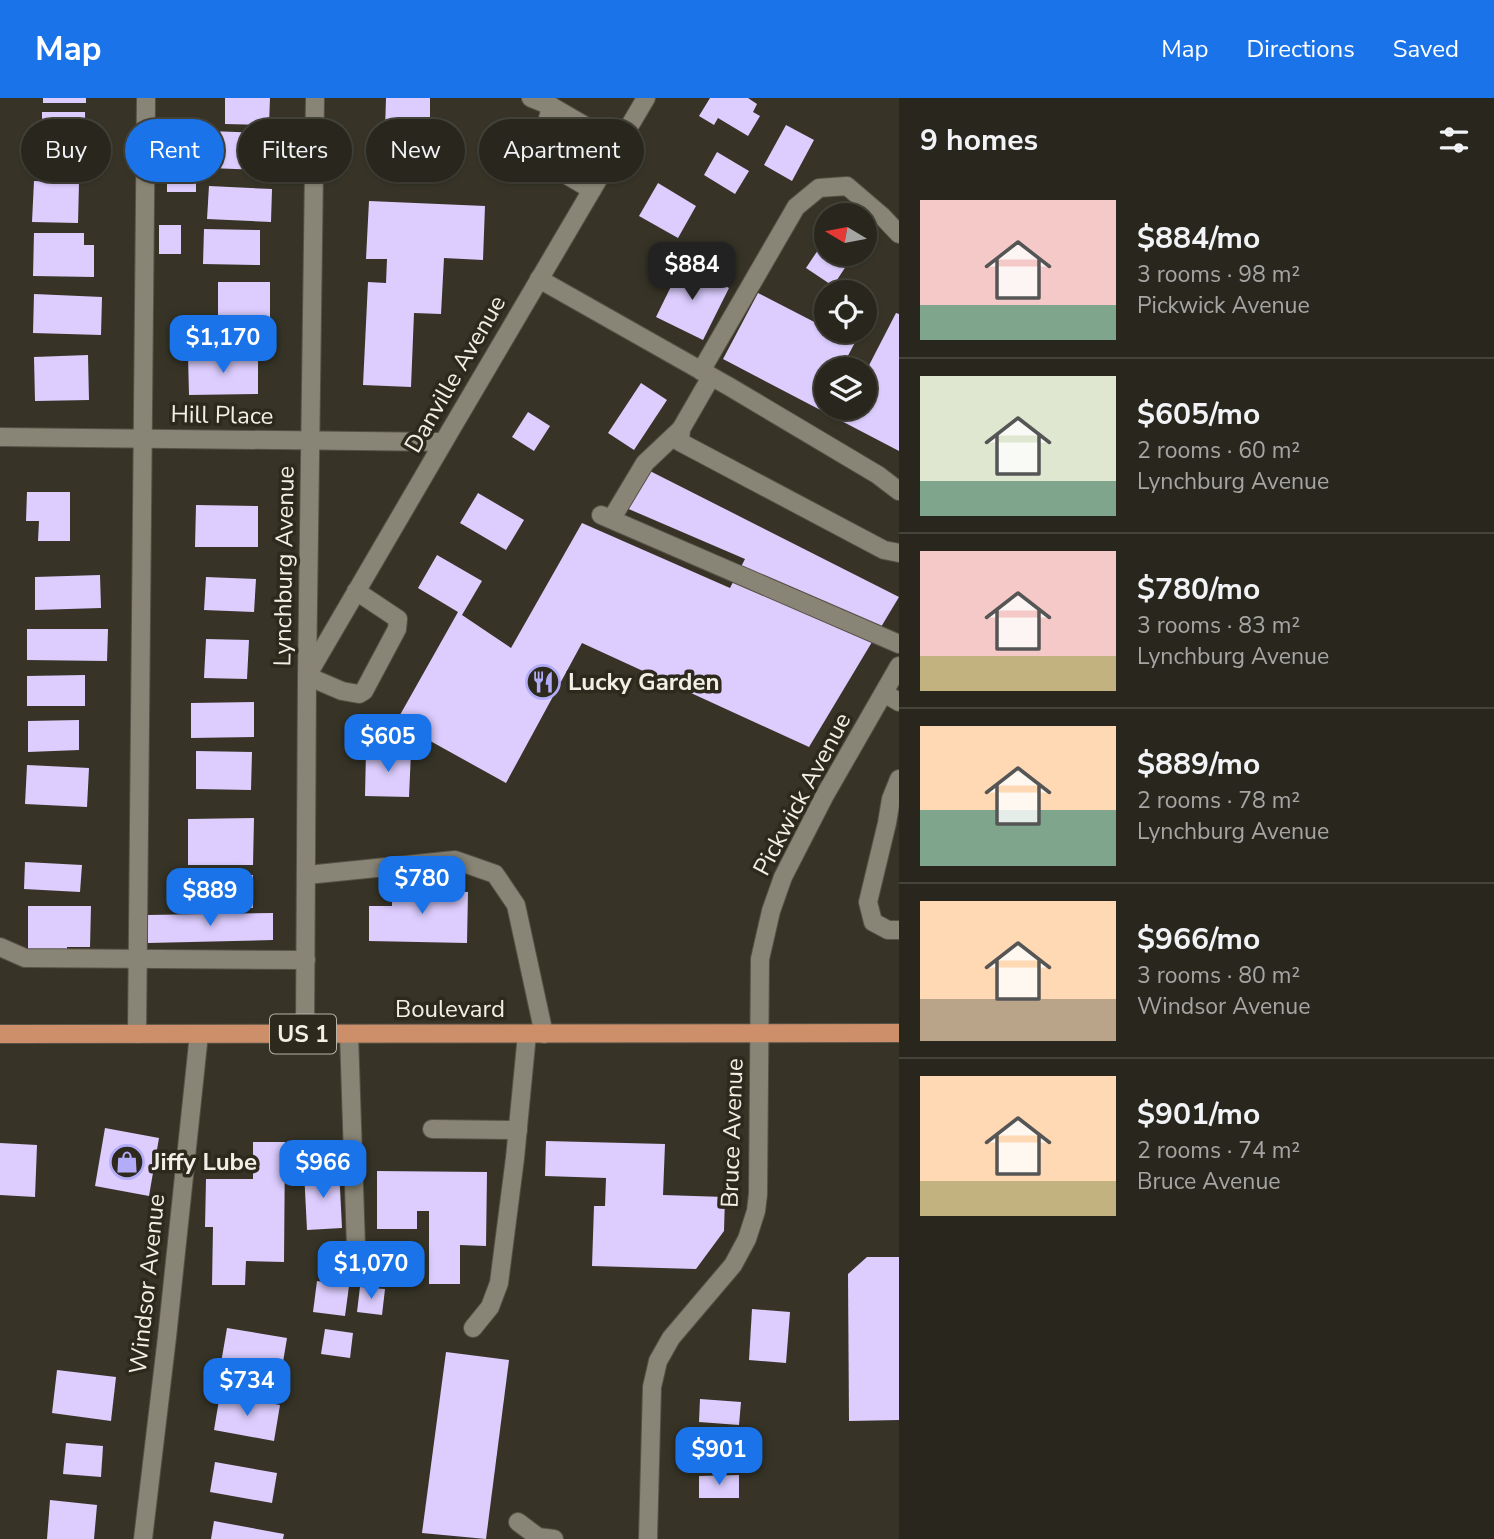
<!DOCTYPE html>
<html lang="en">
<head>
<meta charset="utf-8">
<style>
  body { margin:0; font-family:"Nunito Sans",sans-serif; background:#312f26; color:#f1f3f6; height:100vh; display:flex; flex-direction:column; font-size:26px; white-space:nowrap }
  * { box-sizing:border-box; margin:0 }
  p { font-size:23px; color:#a5a5a4 }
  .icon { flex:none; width:38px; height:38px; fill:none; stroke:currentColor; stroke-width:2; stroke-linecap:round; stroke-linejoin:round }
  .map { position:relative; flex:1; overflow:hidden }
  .panel { display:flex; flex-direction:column; background:#29271d; width:595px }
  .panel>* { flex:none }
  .banner { position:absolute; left:21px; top:21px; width:665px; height:63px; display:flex; gap:14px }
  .needle { width:46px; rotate:280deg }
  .tools { position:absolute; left:814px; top:105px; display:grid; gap:14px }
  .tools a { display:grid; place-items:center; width:63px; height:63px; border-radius:50%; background:#29271d; box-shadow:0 2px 5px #0004,0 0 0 2px #45443b; font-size:35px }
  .price { position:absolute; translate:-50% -60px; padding:0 16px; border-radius:14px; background:#1a73e8; color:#fff; font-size:23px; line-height:46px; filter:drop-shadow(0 2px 4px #0008) }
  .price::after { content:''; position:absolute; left:50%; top:42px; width:21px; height:16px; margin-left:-10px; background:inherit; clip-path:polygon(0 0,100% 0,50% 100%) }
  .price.selected { background:#222; color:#fff }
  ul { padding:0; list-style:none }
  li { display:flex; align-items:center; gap:21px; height:175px; padding:0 21px }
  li+li { border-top:2px solid #45443b }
  li span { display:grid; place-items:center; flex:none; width:196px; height:140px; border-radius:0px; color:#555 }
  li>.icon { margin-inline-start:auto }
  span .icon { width:84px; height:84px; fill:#fffc; stroke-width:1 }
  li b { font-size:30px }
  h2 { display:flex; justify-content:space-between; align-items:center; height:84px; padding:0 21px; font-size:30px }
  .pill { padding:0 24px; border-radius:32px; background:#29271d; box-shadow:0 2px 5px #0004,0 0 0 2px #45443b; font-size:24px; line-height:63px }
  .pill.selected { background:#1a73e8; color:#fff }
  header { display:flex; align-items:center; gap:42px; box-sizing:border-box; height:98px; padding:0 35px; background:#1a73e8; color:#fff }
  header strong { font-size:33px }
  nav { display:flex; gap:38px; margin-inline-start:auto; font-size:24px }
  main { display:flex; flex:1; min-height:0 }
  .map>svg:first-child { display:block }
  .building { fill:#dccdfe }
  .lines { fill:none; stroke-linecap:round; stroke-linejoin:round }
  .minor-casing { stroke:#565247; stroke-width:20 }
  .major-casing { stroke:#565247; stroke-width:20 }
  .minor { stroke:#898576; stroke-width:18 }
  .major { stroke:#cc8f69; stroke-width:18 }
  .labels { text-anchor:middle; stroke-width:7; stroke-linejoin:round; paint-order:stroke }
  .shield { fill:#2d2a1d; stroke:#b6b4aa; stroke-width:2 }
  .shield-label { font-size:23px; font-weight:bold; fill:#f1efe6 }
  .street-label { font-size:24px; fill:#f1efe6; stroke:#2d2a1d }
  .poi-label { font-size:24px; font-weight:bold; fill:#f1efe6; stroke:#2d2a1d; text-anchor:start }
</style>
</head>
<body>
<header>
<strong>Map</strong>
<nav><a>Map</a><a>Directions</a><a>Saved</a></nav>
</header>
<main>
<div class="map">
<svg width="899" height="1441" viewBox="0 0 899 1441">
  <rect width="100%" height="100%" fill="#373427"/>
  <g class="building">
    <rect x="43" y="0" width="43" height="5"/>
    <polygon points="225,0 270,0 269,27 225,26"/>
    <polygon points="386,0 430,0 430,34 385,33"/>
    <polygon points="710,0 748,0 757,6 753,14 760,18 748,38 718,20 714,27 699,18"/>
    <polygon points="42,14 85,14 86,62 42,62"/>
    <polygon points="786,27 814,42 792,83 764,67"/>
    <polygon points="210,33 263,35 262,72 208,70"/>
    <polygon points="717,54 749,73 735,96 704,77"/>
    <polygon points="167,75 196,76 196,94 167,94"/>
    <polygon points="34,83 79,85 78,125 32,124"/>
    <polygon points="658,85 696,108 678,140 639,118"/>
    <polygon points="209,88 272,91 271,124 207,121"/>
    <polygon points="369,103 485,108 483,162 444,160 441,216 414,215 411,289 363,287 368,184 386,185 387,161 366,161"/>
    <polygon points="847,109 859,117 842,117"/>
    <polygon points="864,121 874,127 864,141"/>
    <rect x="159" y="127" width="22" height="29"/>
    <polygon points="204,131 260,132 260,167 203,166"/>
    <polygon points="34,135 84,135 84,147 94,147 94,179 33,178"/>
    <polygon points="826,140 826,156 854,156 833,188 806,170"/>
    <polygon points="682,166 729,190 703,242 656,219"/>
    <rect x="218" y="184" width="52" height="37"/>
    <polygon points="758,195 826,230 826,233 861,233 841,271 826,271 826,310 864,310 864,277 896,215 899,216 899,353 723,261"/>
    <polygon points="34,196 102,199 101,237 33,235"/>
    <polygon points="864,196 876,203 864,226"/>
    <polygon points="258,256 258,296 189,297 188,258"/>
    <polygon points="88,257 89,302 35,303 34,259"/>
    <polygon points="641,285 667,302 634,352 608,335"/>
    <polygon points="528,314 550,328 534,353 512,339"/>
    <polygon points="646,371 899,499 809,649 582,545 506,685 396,624 458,514 418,490 437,457 482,483 462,517 511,550 582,425 730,490 745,461 624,409"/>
    <polygon points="27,394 70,394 70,443 38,443 39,423 26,423"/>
    <polygon points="478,395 524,422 506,452 460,425"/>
    <polygon points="196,407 258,408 258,449 195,449"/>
    <polygon points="100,477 101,510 35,512 35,479"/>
    <polygon points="206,479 256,481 254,514 204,512"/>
    <polygon points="27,531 108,531 107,563 27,562"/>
    <polygon points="206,541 249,542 247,581 204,580"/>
    <polygon points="85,577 85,608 27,608 27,578"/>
    <polygon points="254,604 254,639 191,640 191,605"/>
    <polygon points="79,622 79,652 28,654 28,623"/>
    <polygon points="196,653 252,654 251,692 196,691"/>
    <polygon points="366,653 411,654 409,699 365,698"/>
    <polygon points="27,667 89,670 87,709 25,706"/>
    <polygon points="254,720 253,767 188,767 188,721"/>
    <polygon points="25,764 82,767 80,794 24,791"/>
    <rect x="199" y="777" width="54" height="33"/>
    <polygon points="426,777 441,777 441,793 468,794 467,845 369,843 369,808 392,808 392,792 425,792"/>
    <polygon points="28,808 91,808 90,849 67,849 67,855 28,855"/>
    <polygon points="273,815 273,842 148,845 147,817"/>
    <polygon points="105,1030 159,1040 149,1098 95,1088"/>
    <polygon points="546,1043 665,1046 663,1097 725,1099 724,1133 696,1171 592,1168 594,1108 605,1108 606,1080 545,1078"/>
    <polygon points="253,1044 285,1044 284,1164 246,1163 245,1187 212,1187 213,1129 205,1129 206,1081 253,1081"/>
    <polygon points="0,1045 37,1047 35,1099 0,1097"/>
    <polygon points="339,1071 342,1130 307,1132 304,1073"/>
    <polygon points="377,1073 487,1074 486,1148 460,1147 460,1186 429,1186 429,1113 417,1113 417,1131 377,1131"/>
    <polygon points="867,1159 899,1159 899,1322 849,1323 848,1176"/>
    <polygon points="317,1183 349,1188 345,1218 313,1214"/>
    <polygon points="360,1189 385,1191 382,1217 357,1214"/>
    <polygon points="752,1211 790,1214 786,1265 749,1262"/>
    <polygon points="227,1230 287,1240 281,1276 221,1265"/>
    <polygon points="325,1231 353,1235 350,1260 321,1256"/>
    <polygon points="446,1254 509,1262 486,1441 422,1435"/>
    <polygon points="57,1272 116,1279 111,1323 52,1315"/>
    <polygon points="220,1296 280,1307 274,1343 214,1332"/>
    <polygon points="700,1301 741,1304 739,1327 699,1324"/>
    <polygon points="66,1345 103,1348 101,1379 63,1376"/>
    <polygon points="215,1364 277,1375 272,1405 210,1394"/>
    <polygon points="739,1377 739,1400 699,1400 699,1378"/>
    <polygon points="50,1402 97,1407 94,1441 47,1441"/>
    <polygon points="214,1423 284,1436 283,1441 211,1441"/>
  </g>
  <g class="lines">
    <g class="minor-casing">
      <g id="minor">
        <polyline points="531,0 551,8 618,47"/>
        <polyline points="551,8 540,54 546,65 592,92"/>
        <polyline points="539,181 730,289 878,377 899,393"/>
        <polyline points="701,273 796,109 819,90 847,88 882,118 899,136"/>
        <polyline points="711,279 681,331 680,344 884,452 899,455"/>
        <polyline points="0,339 443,344"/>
        <polyline points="601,417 899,546"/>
        <polyline points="612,420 645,365 681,331"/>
        <path d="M356 493 398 521 397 531 364 593 359 596 342 593 307 578C419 385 533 192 646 0"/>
        <polyline points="884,595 899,604"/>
        <polyline points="899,681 891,701 887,725 868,804 873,824 888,832 899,832"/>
        <polyline points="307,777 455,762 495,776 516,807 544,936"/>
        <polyline points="0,849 25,860 306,862"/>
        <polyline points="137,936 146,0"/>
        <polyline points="305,936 307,578 315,0"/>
        <polyline points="349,936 357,1179"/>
        <polyline points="432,1031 518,1032"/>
        <polyline points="473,1230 490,1209 499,1185 515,1060 527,936"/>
        <polyline points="518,1424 538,1439 554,1441"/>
        <polyline points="143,1441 167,1239 199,936"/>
        <polyline points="648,1441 652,1289 658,1263 671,1240 733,1167 747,1141 756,1113 758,1096 760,861 771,813 783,779 825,697 899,568"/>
      </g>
    </g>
    <g class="major-casing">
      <polyline id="major" points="0,936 899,935"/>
    </g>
    <use href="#minor" class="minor"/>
    <use href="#major" class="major"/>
  </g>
  <defs>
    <g id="restaurant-ring" transform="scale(1.75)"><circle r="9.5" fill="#2d2a1d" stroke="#b3adf9" stroke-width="1.5"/><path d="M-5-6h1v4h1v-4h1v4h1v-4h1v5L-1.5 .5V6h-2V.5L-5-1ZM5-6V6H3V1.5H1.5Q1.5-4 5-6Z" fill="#b3adf9"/></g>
    <g id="shop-ring" transform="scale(1.75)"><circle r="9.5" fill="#2d2a1d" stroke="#b3adf9" stroke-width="1.5"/><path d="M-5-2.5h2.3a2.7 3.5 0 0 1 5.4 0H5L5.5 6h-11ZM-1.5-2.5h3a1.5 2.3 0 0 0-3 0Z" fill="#b3adf9"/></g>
  </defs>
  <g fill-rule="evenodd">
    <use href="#restaurant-ring" x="543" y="584"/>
    <use href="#shop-ring" x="127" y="1064"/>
  </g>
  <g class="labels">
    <rect class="shield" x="270" y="916.5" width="66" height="39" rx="5"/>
    <g class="shield-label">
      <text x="303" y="944">US 1</text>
    </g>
    <g class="street-label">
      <text transform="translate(455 276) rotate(-60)" y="8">Danville Avenue</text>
      <text transform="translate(222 317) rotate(1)" y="8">Hill Place</text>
      <text transform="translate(284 468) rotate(-89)" y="8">Lynchburg Avenue</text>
      <text transform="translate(802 696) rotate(-62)" y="8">Pickwick Avenue</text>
      <text x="450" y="919">Boulevard</text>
      <text transform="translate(732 1035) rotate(-88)" y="8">Bruce Avenue</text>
      <text transform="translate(147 1186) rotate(-84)" y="8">Windsor Avenue</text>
    </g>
    <g class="poi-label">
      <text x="568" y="592">Lucky Garden</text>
      <text x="152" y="1072">Jiffy Lube</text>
    </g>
  </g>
</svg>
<div class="tools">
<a><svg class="needle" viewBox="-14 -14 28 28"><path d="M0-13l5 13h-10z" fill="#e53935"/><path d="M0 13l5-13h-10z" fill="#a5a5a4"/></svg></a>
<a><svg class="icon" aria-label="locate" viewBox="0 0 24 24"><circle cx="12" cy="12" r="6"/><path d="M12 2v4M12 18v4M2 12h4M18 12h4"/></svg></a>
<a><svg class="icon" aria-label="layers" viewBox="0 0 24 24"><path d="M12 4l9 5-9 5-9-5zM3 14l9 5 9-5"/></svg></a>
</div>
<b class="price selected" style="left:692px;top:204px">$884</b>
<b class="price" style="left:223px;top:277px">$1,170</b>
<b class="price" style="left:388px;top:676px">$605</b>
<b class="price" style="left:422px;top:818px">$780</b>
<b class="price" style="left:210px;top:830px">$889</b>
<b class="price" style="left:323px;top:1102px">$966</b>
<b class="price" style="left:371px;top:1203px">$1,070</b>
<b class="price" style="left:247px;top:1320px">$734</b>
<b class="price" style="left:719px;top:1389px">$901</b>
<div class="banner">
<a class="pill">Buy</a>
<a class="pill selected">Rent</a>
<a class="pill">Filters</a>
<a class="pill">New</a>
<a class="pill">Apartment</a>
</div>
</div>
<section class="panel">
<h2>9 homes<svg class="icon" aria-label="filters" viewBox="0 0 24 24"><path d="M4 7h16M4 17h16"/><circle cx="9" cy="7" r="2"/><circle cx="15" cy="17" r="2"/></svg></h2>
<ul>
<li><span style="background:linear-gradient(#f6c9c9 75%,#7fa58c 0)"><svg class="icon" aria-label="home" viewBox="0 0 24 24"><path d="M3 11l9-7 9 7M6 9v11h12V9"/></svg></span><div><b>$884/mo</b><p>3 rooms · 98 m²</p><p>Pickwick Avenue</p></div></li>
<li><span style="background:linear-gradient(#dfe7d0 75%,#7fa58c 0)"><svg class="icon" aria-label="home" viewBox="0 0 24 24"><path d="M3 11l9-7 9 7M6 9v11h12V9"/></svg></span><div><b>$605/mo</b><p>2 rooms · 60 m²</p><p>Lynchburg Avenue</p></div></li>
<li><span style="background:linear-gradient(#f6c9c9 75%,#c2b280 0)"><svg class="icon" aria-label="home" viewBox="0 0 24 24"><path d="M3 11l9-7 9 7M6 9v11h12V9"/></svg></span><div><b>$780/mo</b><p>3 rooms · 83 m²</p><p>Lynchburg Avenue</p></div></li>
<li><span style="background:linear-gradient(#ffd9b3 60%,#7fa58c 0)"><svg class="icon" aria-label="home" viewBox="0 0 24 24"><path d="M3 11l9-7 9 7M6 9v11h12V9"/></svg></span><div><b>$889/mo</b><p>2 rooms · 78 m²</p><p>Lynchburg Avenue</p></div></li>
<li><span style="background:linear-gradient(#ffd9b3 70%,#b9a48a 0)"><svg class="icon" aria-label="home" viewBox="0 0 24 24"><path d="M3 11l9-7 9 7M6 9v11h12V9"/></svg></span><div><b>$966/mo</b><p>3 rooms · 80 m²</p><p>Windsor Avenue</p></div></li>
<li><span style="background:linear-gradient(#ffd9b3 75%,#c2b280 0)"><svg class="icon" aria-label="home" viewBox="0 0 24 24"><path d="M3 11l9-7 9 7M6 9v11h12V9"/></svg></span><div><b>$901/mo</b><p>2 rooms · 74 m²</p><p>Bruce Avenue</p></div></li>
</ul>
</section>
</main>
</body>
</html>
